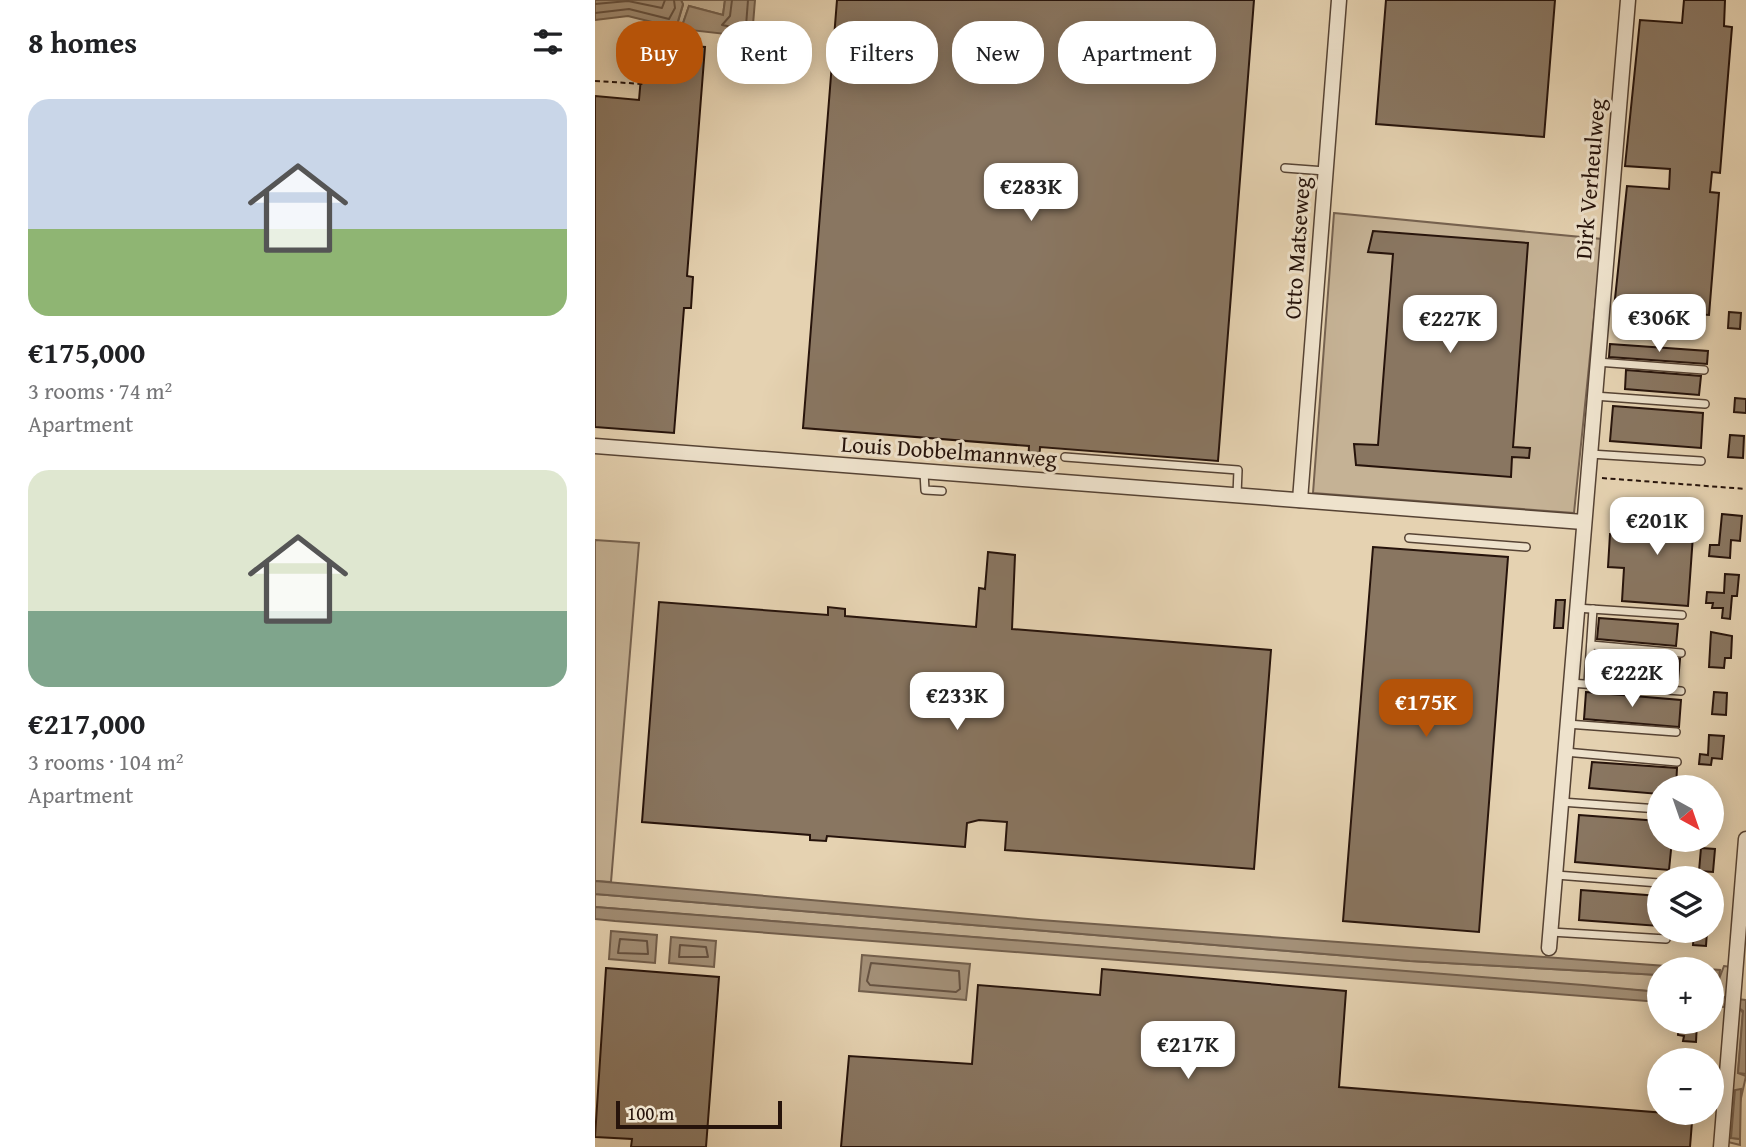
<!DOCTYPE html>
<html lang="en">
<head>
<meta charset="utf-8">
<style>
  body { margin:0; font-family:"Gentium Book Plus",serif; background:#f2f2f2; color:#202124; height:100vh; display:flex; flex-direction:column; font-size:26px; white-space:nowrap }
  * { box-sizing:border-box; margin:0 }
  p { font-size:23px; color:#757577 }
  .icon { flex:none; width:38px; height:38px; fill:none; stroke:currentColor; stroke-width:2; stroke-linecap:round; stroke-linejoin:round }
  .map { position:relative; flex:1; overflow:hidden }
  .side { display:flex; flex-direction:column; background:#fff; width:595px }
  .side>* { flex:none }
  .banner { position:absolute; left:21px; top:21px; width:665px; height:63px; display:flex; gap:14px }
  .needle { width:46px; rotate:140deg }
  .controls { position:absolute; left:1052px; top:775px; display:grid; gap:14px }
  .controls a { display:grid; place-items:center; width:77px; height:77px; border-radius:50%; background:#fff; box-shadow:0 4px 18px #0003; font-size:35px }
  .scale { position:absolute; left:21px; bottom:18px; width:166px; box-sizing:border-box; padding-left:7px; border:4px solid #26130b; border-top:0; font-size:19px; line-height:24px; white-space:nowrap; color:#26130b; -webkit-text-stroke:5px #eee2cc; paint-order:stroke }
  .price { position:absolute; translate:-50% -60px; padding:0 16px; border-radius:14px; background:#fff; color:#222; font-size:23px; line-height:46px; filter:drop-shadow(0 2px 4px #0008) }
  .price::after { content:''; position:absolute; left:50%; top:42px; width:21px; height:16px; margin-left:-10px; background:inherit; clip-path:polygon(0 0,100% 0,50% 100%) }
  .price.current { background:#b45309; color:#fff }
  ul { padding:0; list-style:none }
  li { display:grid; align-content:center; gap:14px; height:371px; padding:0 28px }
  li span { display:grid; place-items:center; height:217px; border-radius:21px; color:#555 }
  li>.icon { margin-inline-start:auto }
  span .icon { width:126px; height:126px; fill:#fffc; stroke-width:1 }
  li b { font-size:30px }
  h2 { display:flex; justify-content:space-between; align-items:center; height:84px; padding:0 28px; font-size:30px }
  .chip { padding:0 24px; border-radius:28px; background:#fff; box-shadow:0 4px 18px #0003; font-size:24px; line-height:63px }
  .chip.current { background:#b45309; color:#fff }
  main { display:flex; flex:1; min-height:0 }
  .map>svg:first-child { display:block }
  .green { fill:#c5b295; stroke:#766250; stroke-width:2 }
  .water { fill:#a49179; stroke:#725f4d; stroke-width:2 }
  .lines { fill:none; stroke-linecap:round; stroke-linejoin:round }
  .shore { stroke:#655242; stroke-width:2 }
  .building { fill:#897661; stroke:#26130b; stroke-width:2 }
  .service-casing { stroke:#564334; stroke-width:10 }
  .minor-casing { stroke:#564334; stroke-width:17 }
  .path { stroke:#26130b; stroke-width:2; stroke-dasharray:5 3.5; stroke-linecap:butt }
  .service { stroke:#eee2cc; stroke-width:7 }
  .minor { stroke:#eee2cc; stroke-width:14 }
  .labels { text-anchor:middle; stroke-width:6; stroke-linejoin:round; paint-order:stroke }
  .street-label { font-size:23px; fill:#26130b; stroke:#eee2cc }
</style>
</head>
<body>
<main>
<section class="side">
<h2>8 homes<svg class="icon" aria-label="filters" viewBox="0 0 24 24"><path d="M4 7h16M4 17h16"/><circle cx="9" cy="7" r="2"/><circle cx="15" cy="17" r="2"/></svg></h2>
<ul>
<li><span style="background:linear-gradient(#c9d6e8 60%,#8fb573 0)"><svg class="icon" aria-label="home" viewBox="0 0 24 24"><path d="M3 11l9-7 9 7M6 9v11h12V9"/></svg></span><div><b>€175,000</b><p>3 rooms · 74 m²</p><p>Apartment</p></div></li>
<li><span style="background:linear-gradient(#dfe7d0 65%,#7fa58c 0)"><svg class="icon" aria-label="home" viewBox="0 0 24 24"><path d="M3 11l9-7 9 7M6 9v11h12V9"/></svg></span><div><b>€217,000</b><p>3 rooms · 104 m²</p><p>Apartment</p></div></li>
</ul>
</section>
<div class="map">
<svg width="1151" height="1147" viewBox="0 0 1151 1147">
  <rect width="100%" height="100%" fill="#e5d2b1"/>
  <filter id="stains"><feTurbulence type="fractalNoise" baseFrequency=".00286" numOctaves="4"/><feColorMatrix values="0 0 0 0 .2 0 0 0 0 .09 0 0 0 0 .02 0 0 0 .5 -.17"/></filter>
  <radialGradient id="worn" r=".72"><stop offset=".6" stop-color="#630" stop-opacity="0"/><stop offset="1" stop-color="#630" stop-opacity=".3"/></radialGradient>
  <g class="green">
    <polygon points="86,0 130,0 128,15 94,6 86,29 81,28 88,5"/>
    <polygon points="739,213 1007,239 979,513 718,493"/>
    <polygon points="0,540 44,543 16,882 0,881"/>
    <polygon points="0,894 815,961 1064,975 1064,992 0,907"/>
    <polygon points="1129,966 1136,967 1132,997 1117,996 1116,978 1124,979"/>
    <polygon points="1144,1008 1148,1013 1143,1073 1151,1076 1137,1138 1145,1139 1145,1145 1133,1142"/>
  </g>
  <g class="water">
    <polygon points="0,0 86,0 88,4 81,28 33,16 0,20"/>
    <polygon points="130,0 160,0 157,37 86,29 94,6 128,15"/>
    <polygon points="0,881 445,920 1125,970 1124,979 1117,978 1116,970 1064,970 1064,975 815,961 0,894"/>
    <polygon points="0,907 988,985 1064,992 1064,1002 20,921 0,919"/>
    <polygon points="16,931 62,935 60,963 14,959"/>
    <polygon points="76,937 121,941 119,967 74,963"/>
    <polygon points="267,955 375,964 371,1000 264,991"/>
    <polygon points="1116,996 1151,1000 1151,1074 1143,1073 1148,1011 1144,1008 1117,1006"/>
    <polygon points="1146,1089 1145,1139 1136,1138 1140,1090"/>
  </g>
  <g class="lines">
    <g class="shore">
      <polyline points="137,0 135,16 127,25 147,29 151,26 153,0"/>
      <polyline points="0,4 33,1 67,8 70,0"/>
      <polyline points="0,13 34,9 74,19 80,8 79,0"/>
      <polygon points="25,939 52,941 53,954 23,953"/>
      <polygon points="85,945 111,947 113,957 84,957"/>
      <polygon points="276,963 364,971 365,989 361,992 275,985 272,981"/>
    </g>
  </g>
  <g class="building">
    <polygon points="242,0 659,0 623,461 445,447 444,466 433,465 434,446 208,428"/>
    <polygon points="791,0 960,0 949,137 781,124"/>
    <polygon points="1089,0 1130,0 1129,26 1137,27 1125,173 1117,172 1115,192 1124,193 1114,315 1019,308 1032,186 1074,189 1075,169 1030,166 1045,20 1087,23"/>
    <polygon points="49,42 110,47 92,276 98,277 96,308 89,308 79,433 0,427 0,96 44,100"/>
    <polygon points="778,231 933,243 918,447 935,448 934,458 917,457 916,477 761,465 759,444 783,445 798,254 773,252"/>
    <polygon points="1134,312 1146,313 1145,329 1133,328"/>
    <polygon points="1015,344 1113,351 1112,364 1014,357"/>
    <polygon points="1031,370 1106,376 1104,395 1030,389"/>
    <polygon points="1140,398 1151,399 1151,413 1139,412"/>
    <polygon points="1018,406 1108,413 1106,448 1015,441"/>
    <polygon points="1135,435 1149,436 1148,458 1133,457"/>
    <polygon points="1051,503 1100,507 1093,606 1027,601 1029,568 1013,567 1015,534 1048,536"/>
    <polygon points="1127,514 1147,516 1145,541 1136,540 1135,558 1114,556 1115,545 1124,545"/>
    <polygon points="778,547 913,557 884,932 748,921"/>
    <polygon points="393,552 420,555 417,629 676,650 659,869 410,850 412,822 384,820 372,823 370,847 232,836 231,841 215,840 215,835 47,822 64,602 233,615 233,607 250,609 250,616 381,627 384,588 390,589"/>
    <polygon points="1130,574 1144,575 1142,596 1137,596 1135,619 1127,618 1128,608 1117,608 1118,603 1111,603 1112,592 1129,593"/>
    <polygon points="961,600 970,600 968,628 959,628"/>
    <polygon points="1004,618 1083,624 1081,646 1002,639"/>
    <polygon points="1116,632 1137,636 1136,658 1130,658 1129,668 1114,667"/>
    <polygon points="1010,652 1085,659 1083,681 1009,675"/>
    <polygon points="991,692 1086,700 1084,727 989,719"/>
    <polygon points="1119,692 1132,693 1131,715 1117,714"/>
    <polygon points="1114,735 1129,736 1127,759 1117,758 1116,765 1104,764 1105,754 1113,755"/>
    <polygon points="997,762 1082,768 1081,788 1064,788 1064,794 994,788"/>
    <polygon points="984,815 1064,821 1064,840 1077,840 1074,870 980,862"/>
    <polygon points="1106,848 1120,849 1118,872 1104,871"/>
    <polygon points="986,890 1064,896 1064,926 984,920"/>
    <polygon points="1099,931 1112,931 1111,946 1098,945"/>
    <polygon points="11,968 124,977 111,1147 36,1147 37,1139 0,1137"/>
    <polygon points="507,969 751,991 744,1087 1083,1114 1082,1121 1097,1122 1095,1147 246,1147 254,1056 377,1064 383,985 505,995"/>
    <polygon points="1084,1022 1102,1022 1101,1042 1088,1041 1089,1036 1083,1035"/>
  </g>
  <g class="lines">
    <g class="service-casing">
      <g id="service">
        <polyline points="690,168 730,171"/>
        <polyline points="1002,362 1109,370"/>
        <polyline points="999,396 1110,404"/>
        <polyline points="995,454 1106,461"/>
        <polyline points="470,457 643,470 642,495"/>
        <polyline points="329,472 330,490 347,491"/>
        <polyline points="814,538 931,547"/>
        <polyline points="981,608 1087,615"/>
        <polyline points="996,645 1086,653"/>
        <polyline points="975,683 1086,691"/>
        <polyline points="993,684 998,609"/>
        <polyline points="972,724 1081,732"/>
        <polyline points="970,752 1082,762"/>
        <polyline points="966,802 1064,809"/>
        <polyline points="961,875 1064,883"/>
        <polyline points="956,932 1071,939"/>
      </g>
    </g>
    <g class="minor-casing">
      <g id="minor">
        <polyline points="0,446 988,522"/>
        <polyline points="705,500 744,0"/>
        <polyline points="954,948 1033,0"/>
        <polyline points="1126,1147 1151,839"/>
      </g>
    </g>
    <g class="path">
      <polyline points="0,81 48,84"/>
      <polyline points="1007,478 1151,489"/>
    </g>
    <use href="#service" class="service"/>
    <use href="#minor" class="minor"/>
  </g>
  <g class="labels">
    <g class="street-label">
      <text transform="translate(995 179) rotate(-85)" y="8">Dirk Verheulweg</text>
      <text transform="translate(702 248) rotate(-86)" y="8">Otto Matseweg</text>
      <text transform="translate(354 451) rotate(4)" y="8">Louis Dobbelmannweg</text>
    </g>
  </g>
  <rect width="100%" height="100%" filter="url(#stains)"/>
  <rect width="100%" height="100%" fill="url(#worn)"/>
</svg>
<div class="controls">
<a><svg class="needle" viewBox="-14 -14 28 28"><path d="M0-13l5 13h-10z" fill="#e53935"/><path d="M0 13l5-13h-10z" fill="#757577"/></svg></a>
<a><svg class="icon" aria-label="layers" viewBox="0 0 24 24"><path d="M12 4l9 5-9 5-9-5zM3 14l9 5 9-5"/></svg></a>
<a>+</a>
<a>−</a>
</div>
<div class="scale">100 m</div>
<b class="price" style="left:436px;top:223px">€283K</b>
<b class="price" style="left:1064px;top:354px">€306K</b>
<b class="price" style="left:855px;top:355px">€227K</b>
<b class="price" style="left:1062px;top:557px">€201K</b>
<b class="price" style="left:1037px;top:709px">€222K</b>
<b class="price" style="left:362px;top:732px">€233K</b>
<b class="price current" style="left:831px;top:739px">€175K</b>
<b class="price" style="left:593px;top:1081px">€217K</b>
<div class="banner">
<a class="chip current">Buy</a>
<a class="chip">Rent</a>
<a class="chip">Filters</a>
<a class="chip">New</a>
<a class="chip">Apartment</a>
</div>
</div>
</main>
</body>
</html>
